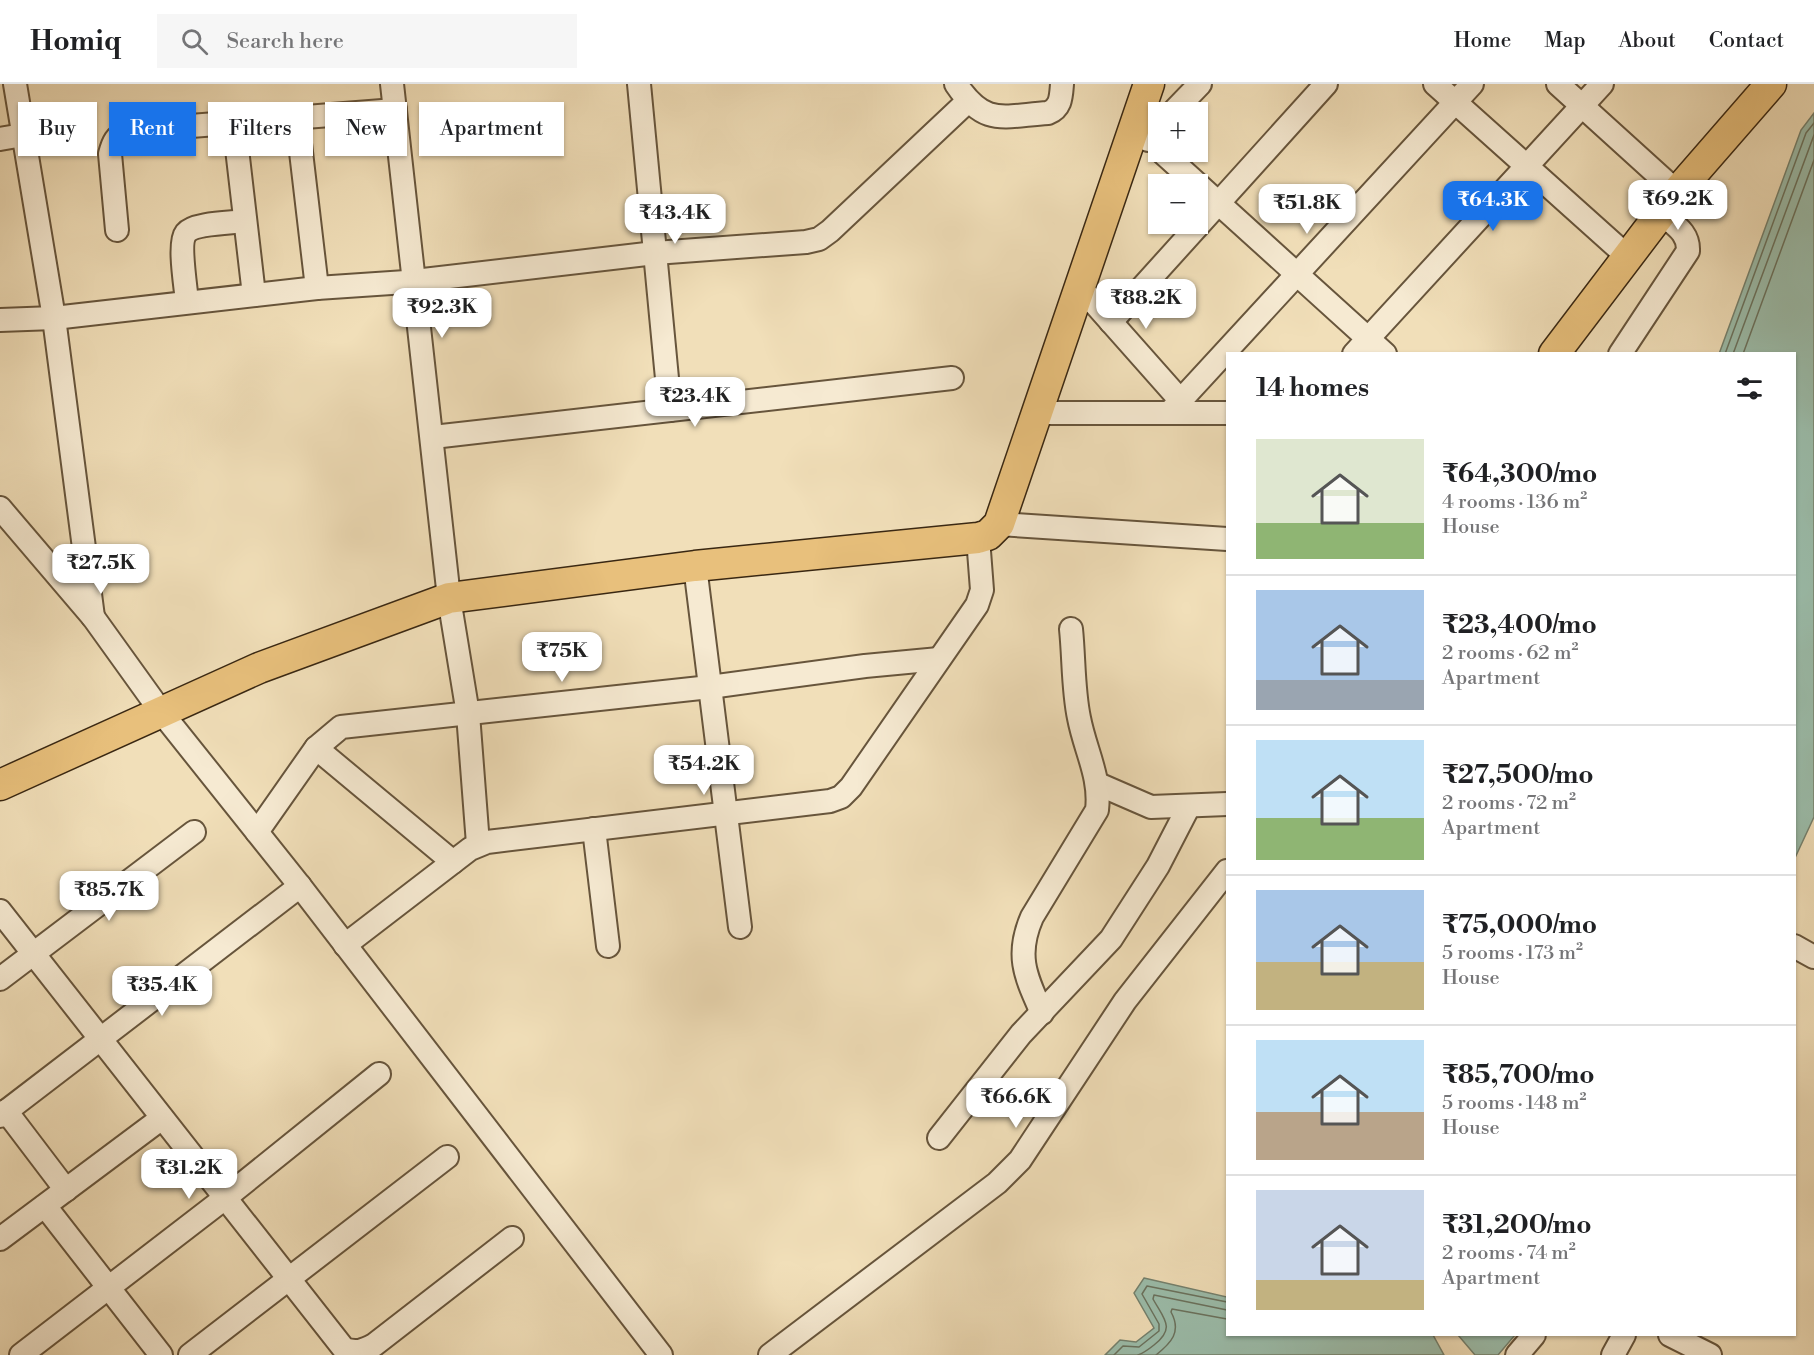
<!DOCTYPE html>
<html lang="en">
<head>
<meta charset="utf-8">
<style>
  body { margin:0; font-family:"Libre Bodoni",serif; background:#f6f6f6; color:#202124; height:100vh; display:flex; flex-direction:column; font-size:22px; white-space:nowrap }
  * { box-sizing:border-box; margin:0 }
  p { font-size:20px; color:#757577 }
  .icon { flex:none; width:33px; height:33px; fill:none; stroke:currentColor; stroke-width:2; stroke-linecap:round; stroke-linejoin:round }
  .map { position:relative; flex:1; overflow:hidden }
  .panel { position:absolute; left:1226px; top:268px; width:570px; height:984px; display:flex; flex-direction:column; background:#fff; border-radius:0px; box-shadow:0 2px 4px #0004 }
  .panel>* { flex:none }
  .hud { position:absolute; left:18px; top:18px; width:570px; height:54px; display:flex; gap:12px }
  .buttons { position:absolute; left:1148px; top:18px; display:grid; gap:12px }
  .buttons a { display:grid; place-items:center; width:60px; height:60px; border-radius:0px; background:#fff; box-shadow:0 2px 4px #0004; font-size:30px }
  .price { position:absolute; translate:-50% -51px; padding:0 14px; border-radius:12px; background:#fff; color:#222; font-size:20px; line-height:39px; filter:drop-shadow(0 2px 3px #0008) }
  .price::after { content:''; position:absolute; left:50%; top:36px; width:18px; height:14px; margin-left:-9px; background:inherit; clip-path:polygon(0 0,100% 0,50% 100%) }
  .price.current { background:#1a73e8; color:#fff }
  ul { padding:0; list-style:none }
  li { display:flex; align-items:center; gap:18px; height:150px; padding:0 30px }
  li+li { border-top:2px solid #e0e0e0 }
  li span { display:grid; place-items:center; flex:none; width:168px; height:120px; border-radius:0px; color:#555 }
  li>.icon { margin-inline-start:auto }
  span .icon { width:72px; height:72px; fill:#fffc; stroke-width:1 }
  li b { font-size:26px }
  h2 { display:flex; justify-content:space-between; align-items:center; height:72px; padding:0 30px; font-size:26px }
  .chip { padding:0 21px; border-radius:0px; background:#fff; box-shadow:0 2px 4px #0004; font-size:21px; line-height:54px }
  .chip.current { background:#1a73e8; color:#fff }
  header { display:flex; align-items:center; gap:36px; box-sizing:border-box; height:84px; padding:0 30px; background:#fff; border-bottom:2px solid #e0e0e0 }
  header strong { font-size:28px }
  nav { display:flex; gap:33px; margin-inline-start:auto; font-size:21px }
  .search { width:420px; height:54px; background:#f6f6f6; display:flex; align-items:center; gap:15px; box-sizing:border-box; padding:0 21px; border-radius:0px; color:#757577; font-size:22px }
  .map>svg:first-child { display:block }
  .water { fill:#9bbdab; stroke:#74816e; stroke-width:1.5 }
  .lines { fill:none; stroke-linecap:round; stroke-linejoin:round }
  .shore { stroke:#6a725e; stroke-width:1.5 }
  .minor-casing { stroke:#67553c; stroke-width:26 }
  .major-casing { stroke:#392712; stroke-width:33 }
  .minor { stroke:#f6ead2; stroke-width:22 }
  .major { stroke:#e8c07c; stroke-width:30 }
</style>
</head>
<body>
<header>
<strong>Homiq</strong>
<div class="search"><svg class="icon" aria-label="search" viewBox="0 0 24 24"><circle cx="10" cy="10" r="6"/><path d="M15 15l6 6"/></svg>Search here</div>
<nav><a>Home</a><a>Map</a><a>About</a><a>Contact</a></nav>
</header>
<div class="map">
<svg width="1814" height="1271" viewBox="0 0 1814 1271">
  <rect width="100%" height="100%" fill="#f1dfb9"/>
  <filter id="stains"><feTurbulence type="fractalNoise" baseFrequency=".00333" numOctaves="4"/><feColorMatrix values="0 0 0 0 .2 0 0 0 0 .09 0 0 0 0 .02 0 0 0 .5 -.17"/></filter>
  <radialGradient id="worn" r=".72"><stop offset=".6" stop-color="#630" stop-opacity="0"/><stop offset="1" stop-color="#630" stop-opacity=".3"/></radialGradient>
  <g class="water">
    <polygon points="1814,29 1814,733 1794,776 1794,270 1719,270 1801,46"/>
    <polygon points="1144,1194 1227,1213 1227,1251 1433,1251 1444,1271 1105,1271 1120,1256 1136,1258 1154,1244 1134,1209"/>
    <polygon points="1458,1251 1515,1251 1498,1271 1475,1271"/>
  </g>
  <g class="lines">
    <g class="shore">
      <polyline points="1725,270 1806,49 1814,39"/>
      <polyline points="1733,270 1814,51"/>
      <polyline points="1743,270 1814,76"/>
      <polyline points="1114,1271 1123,1262 1139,1263 1159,1247 1159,1240 1142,1210 1147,1202 1227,1218"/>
      <path d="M1138 1271C1144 1269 1149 1265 1154 1261 1176 1244 1164 1235 1153 1215L1154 1211 1227 1226"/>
      <path d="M1156 1271C1171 1259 1182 1248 1171 1228L1172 1225 1227 1235"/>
    </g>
    <g class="minor-casing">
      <g id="minor">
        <polyline points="15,0 54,234 93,533"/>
        <polyline points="392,0 449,514 468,630 478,760"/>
        <polyline points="639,0 670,326"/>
        <path d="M956 0C985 43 1002 32 1048 29 1061 24 1061 13 1062 0"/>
        <polyline points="1435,0 1628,173"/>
        <polyline points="1558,0 1677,108"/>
        <polyline points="1173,28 1200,0"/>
        <polyline points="297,34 317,204"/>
        <polyline points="234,39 254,211"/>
        <polyline points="0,55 23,51"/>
        <polyline points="1148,56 1158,45"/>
        <polyline points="1162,68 1385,270"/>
        <path d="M117 146 110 70C113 58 116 52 127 47L395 26"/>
        <polyline points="1080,203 1181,317"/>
        <path d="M187 218C186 204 178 159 186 149 194 139 232 139 245 137"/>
        <polyline points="0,236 54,234 317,204 406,198 655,169 806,158 819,155 830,147 968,17"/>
        <polyline points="1111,238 1326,0"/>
        <polyline points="1354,270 1602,0"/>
        <path d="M1620 270 1688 167C1689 148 1674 141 1661 129"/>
        <polyline points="1170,328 1472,0"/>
        <polyline points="1037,329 1227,329"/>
        <polyline points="433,353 952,294"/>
        <polyline points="0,424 93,533 162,629 300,802 661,1271"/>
        <polyline points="999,440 1227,455"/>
        <polyline points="695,482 740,843"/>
        <polyline points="316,664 453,778"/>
        <polyline points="1098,700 1151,723 1227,720"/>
        <polyline points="594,745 608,862"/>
        <polyline points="257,748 316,664 341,643 710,603 865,582 939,575"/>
        <path d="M0 827 344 1265C356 1269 363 1267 374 1261L512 1154"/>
        <polyline points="345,861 470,765 487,758 830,717 841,713 851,703 977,521 982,506 978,454"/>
        <polyline points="1794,862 1814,873"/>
        <polyline points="0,895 194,748"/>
        <path d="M1042 929C1026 893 1015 872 1032 833L1097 726C1101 693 1085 666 1079 634 1073 606 1074 574 1071 545"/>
        <polyline points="6,1027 66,1106"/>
        <polyline points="0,1032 300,802"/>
        <polyline points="939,1054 1021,950 1111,855 1158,782 1189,722"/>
        <polyline points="45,1122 161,1271"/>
        <polyline points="0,1155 162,1034"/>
        <polyline points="1670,1251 1710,1271"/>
        <polyline points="21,1271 225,1114 379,990"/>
        <polyline points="190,1271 447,1073"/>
        <polyline points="770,1271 997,1099 1020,1076 1125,917 1227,787"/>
        <polyline points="1517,1271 1534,1251"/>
        <polyline points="1613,1271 1624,1251"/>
      </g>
    </g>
    <g class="major-casing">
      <g id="major">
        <polyline points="1554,270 1677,108 1771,0"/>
        <polyline points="0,701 259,584 449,514 695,482 978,454 988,451 999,440 1149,0"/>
      </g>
    </g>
    <use href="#minor" class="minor"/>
    <use href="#major" class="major"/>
  </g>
  <rect width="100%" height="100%" filter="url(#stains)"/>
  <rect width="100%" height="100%" fill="url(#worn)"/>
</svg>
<div class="buttons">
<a>+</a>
<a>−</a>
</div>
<b class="price" style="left:1678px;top:147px">₹69.2K</b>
<b class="price current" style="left:1493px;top:148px">₹64.3K</b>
<b class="price" style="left:1307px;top:151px">₹51.8K</b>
<b class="price" style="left:675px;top:161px">₹43.4K</b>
<b class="price" style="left:1146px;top:246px">₹88.2K</b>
<b class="price" style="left:442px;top:255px">₹92.3K</b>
<b class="price" style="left:695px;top:344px">₹23.4K</b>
<b class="price" style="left:101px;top:511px">₹27.5K</b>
<b class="price" style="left:562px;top:599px">₹75K</b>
<b class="price" style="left:704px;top:712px">₹54.2K</b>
<b class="price" style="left:109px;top:838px">₹85.7K</b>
<b class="price" style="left:162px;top:933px">₹35.4K</b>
<b class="price" style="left:1016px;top:1045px">₹66.6K</b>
<b class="price" style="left:189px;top:1116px">₹31.2K</b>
<div class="hud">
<a class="chip">Buy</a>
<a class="chip current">Rent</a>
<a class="chip">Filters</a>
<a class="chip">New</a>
<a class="chip">Apartment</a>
</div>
<section class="panel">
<h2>14 homes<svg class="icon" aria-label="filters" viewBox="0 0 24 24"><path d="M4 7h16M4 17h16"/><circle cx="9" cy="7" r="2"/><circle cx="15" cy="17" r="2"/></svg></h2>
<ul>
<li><span style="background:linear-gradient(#dfe7d0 70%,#8fb573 0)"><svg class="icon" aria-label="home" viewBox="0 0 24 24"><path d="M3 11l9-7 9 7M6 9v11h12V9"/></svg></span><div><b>₹64,300/mo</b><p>4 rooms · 136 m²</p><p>House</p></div></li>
<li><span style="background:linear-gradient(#a9c7e8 75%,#9aa5b1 0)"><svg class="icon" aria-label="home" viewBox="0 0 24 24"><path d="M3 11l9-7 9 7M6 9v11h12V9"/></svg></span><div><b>₹23,400/mo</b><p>2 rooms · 62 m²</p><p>Apartment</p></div></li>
<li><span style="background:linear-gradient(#bfe0f5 65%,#8fb573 0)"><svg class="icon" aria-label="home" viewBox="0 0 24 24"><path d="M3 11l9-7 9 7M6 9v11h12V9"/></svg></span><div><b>₹27,500/mo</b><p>2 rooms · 72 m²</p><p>Apartment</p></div></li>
<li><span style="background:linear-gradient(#a9c7e8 60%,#c2b280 0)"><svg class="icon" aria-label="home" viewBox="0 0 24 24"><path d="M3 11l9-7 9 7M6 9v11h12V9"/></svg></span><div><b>₹75,000/mo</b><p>5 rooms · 173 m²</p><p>House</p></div></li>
<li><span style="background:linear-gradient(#bfe0f5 60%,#b9a48a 0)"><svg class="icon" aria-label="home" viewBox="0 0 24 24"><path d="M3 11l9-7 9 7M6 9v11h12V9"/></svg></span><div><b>₹85,700/mo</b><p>5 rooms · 148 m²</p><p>House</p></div></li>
<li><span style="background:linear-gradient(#c9d6e8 75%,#c2b280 0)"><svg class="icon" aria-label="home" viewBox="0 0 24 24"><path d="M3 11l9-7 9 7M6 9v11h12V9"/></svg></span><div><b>₹31,200/mo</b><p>2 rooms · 74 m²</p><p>Apartment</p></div></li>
</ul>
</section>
</div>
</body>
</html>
